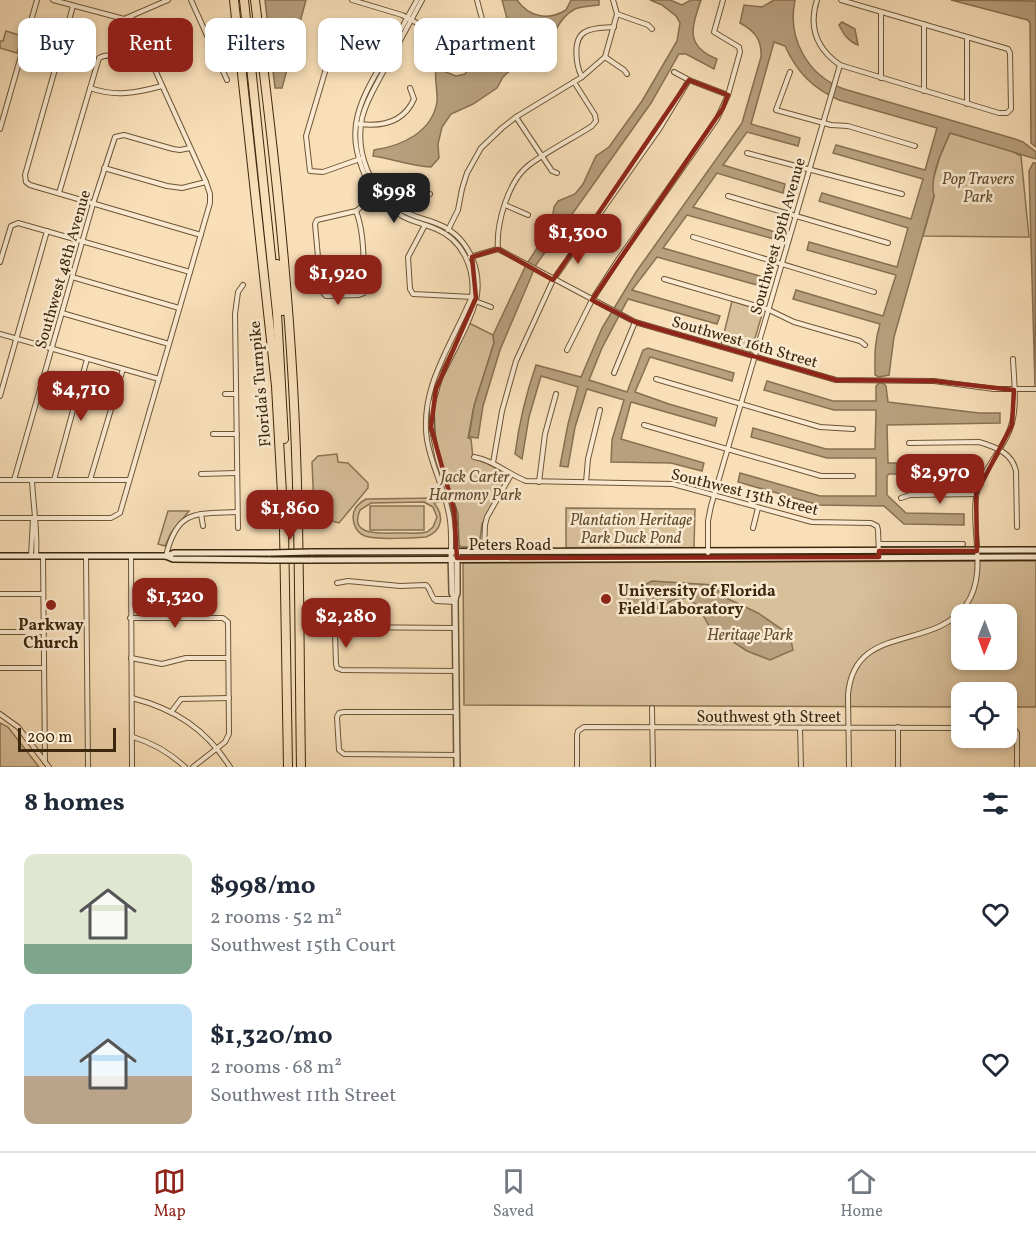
<!DOCTYPE html>
<html lang="en">
<head>
<meta charset="utf-8">
<style>
  body { margin:0; font-family:Vollkorn,serif; background:#f6f6f7; color:#1f2937; height:100vh; display:flex; flex-direction:column; font-size:22px; white-space:nowrap }
  * { box-sizing:border-box; margin:0 }
  p { font-size:20px; color:#747a83 }
  .icon { flex:none; width:33px; height:33px; fill:none; stroke:currentColor; stroke-width:2; stroke-linecap:round; stroke-linejoin:round }
  .map { position:relative; height:767px; overflow:hidden }
  .side { display:flex; flex-direction:column; background:#fff; flex:1 }
  .side>* { flex:none }
  .banner { position:absolute; left:18px; top:18px; width:600px; height:54px; display:flex; gap:12px }
  .needle { width:39px; rotate:181deg }
  .tools { position:absolute; left:951px; top:604px; display:grid; gap:12px }
  .tools a { display:grid; place-items:center; width:66px; height:66px; border-radius:12px; background:#fff; box-shadow:0 3px 9px #0003; font-size:30px }
  .scale { position:absolute; left:18px; bottom:15px; width:98px; box-sizing:border-box; padding-left:6px; border:3px solid #3d270c; border-top:0; font-size:16px; line-height:21px; white-space:nowrap; color:#3d270c; -webkit-text-stroke:4px #faead1; paint-order:stroke }
  .price { position:absolute; translate:-50% -51px; padding:0 14px; border-radius:12px; background:#8f2418; color:#fff; font-size:20px; line-height:39px; filter:drop-shadow(0 2px 3px #0008) }
  .price::after { content:''; position:absolute; left:50%; top:36px; width:18px; height:14px; margin-left:-9px; background:inherit; clip-path:polygon(0 0,100% 0,50% 100%) }
  .price.on { background:#222; color:#fff }
  ul { padding:0; list-style:none }
  li { display:flex; align-items:center; gap:18px; height:150px; padding:0 24px }
  li span { display:grid; place-items:center; flex:none; width:168px; height:120px; border-radius:12px; color:#555 }
  li>.icon { margin-inline-start:auto }
  span .icon { width:72px; height:72px; fill:#fffc; stroke-width:1 }
  li b { font-size:26px }
  h2 { display:flex; justify-content:space-between; align-items:center; height:72px; padding:0 24px; font-size:26px }
  .tag { padding:0 21px; border-radius:12px; background:#fff; box-shadow:0 3px 9px #0003; font-size:21px; line-height:54px }
  .tag.on { background:#8f2418; color:#fff }
  .tab-bar { display:flex; justify-content:space-around; align-items:center; height:84px; border-top:2px solid #e0e1e3; background:#fff; font-size:16px; color:#747a83 }
  .tab-bar a { display:grid; justify-items:center; gap:3px }
  .tab-bar .on { color:#8f2418 }
  .map>svg:first-child { display:block }
  .green { fill:#d8c09b; stroke:#8a7454; stroke-width:1.5; fill-rule:evenodd }
  .water { fill:#b8a07e; stroke:#877050; stroke-width:1.5 }
  .lines { fill:none; stroke-linecap:round; stroke-linejoin:round }
  .minor-casing { stroke:#6c5537; stroke-width:6 }
  .tertiary-casing { stroke:#6c5537; stroke-width:8 }
  .secondary-casing { stroke:#3d270c; stroke-width:8 }
  .motorway-casing { stroke:#3d270c; stroke-width:10 }
  .minor { stroke:#faead1; stroke-width:4 }
  .tertiary { stroke:#faead1; stroke-width:5 }
  .secondary { stroke:#faead1; stroke-width:5 }
  .motorway { stroke:#f8dfb8; stroke-width:8 }
  .secondary-bridge-casing { stroke:#3d270c; stroke-width:8; stroke-linecap:butt }
  .secondary-bridge { stroke:#faead1; stroke-width:5 }
  .marked { fill:none; stroke:#8f2418; stroke-width:4.5; stroke-linejoin:round }
  .poi-dot { fill:#8f2418; stroke:#faead1; stroke-width:2 }
  .labels { text-anchor:middle; stroke-width:5; stroke-linejoin:round; paint-order:stroke }
  .park-label { font-size:16px; font-style:italic; fill:#644d30; stroke:#faead1 }
  .street-label { font-size:16px; fill:#3d270c; stroke:#faead1 }
  .poi-label { font-size:16px; font-weight:bold; fill:#3d270c; stroke:#faead1; text-anchor:start }
</style>
</head>
<body>
<div class="map">
<svg width="1036" height="767" viewBox="0 0 1036 767">
  <rect width="100%" height="100%" fill="#f8dfb8"/>
  <filter id="stains"><feTurbulence type="fractalNoise" baseFrequency=".00333" numOctaves="4"/><feColorMatrix values="0 0 0 0 .2 0 0 0 0 .09 0 0 0 0 .02 0 0 0 .5 -.17"/></filter>
  <radialGradient id="worn" r=".72"><stop offset=".6" stop-color="#630" stop-opacity="0"/><stop offset="1" stop-color="#630" stop-opacity=".3"/></radialGradient>
  <g class="green">
    <polygon points="6,31 22,36 17,53 0,48 0,41 3,41"/>
    <polygon points="950,133 1006,148 1021,156 1029,237 923,236 934,197 931,187 940,156"/>
    <polygon points="732,301 763,311 751,352 747,353 721,345"/>
    <polygon points="469,323 493,335 494,343 474,406 468,438 471,439 473,458 484,461 507,475 508,480 482,524 479,547 462,547 459,545 458,514 436,446 434,408 437,392 443,377"/>
    <polygon points="337,454 338,462 348,463 368,483 368,488 339,523 325,519 314,509 312,462 318,456"/>
    <path d="M439 498V502L434 503C445 516 442 531 426 537 414 538 375 540 365 536 357 533 353 525 353 517 353 509 359 503 366 499ZM424 502 433 507 437 517 433 527 427 532C417 534 407 533 398 533 382 533 348 537 360 510L371 503Z"/>
    <rect x="370" y="506" width="54" height="24"/>
    <polygon points="566,508 695,509 694,548 566,548"/>
    <polygon points="168,511 189,511 171,533 165,546 158,544"/>
    <path d="M1036 561V707H1007L1006 693H962L961 707 464 705 463 563ZM962 615H1006V660H962Z"/>
    <polygon points="0,723 8,727 39,767 0,767"/>
  </g>
  <g class="water">
    <polygon points="265,0 306,0 282,88 275,88"/>
    <path d="M502 0H517C529 17 548 21 566 10L571 0H599V5C592 6 581 6 575 9 556 19 551 41 547 59L515 66 503 77 497 88 473 104 451 114 442 127 438 144 439 158 431 167C411 166 393 159 373 156L374 150C402 146 432 132 437 102 438 90 434 79 436 68L456 76 465 74 472 60 505 31 508 22Z"/>
    <path d="M650 0H670L682 5 691 0H701C692 27 684 46 717 59L714 69 686 54H679L651 103 536 265 500 350 483 406 478 438 469 437 474 406 494 343 493 335 526 265 551 227 554 207 558 201 575 194 583 184 596 156 609 147 642 101 677 41 680 23 676 16 662 5Z"/>
    <path d="M774 0H795C787 38 807 75 844 89L1015 139 1023 142 1036 152V159L950 133C942 152 929 176 934 196L894 337 889 375 879 377 875 375C875 355 874 344 880 324L793 299 796 290 883 316 896 275 807 250 809 242 897 267 908 228 819 201 822 193 911 219 923 179 833 153 836 145 925 170 937 128 839 100C812 88 797 72 785 46L774 42 751 124 800 138 798 146 747 132 723 165 785 184 783 193 717 173 693 207 772 231 775 233 774 239 687 215 663 248 760 276 757 285 657 257 632 290 720 316 717 324 628 299 602 348 589 380 627 392 643 350 648 348 734 373 732 381 650 357 635 392 669 404 717 418 715 426 631 402 621 439 704 463 702 471 671 463 611 462 612 440 624 400 587 389 575 427 568 467 560 466 568 424 578 387 541 376 529 417 522 459 515 454C519 423 526 394 536 365L581 377 602 328 636 272 742 123 761 57C762 40 755 31 740 23L744 5 762 7Z"/>
    <polygon points="951,0 1036,1 1036,147 1031,143 1030,23 1028,20"/>
    <path d="M842 22 855 29 858 45C848 41 844 35 839 25Z"/>
    <polygon points="1033,163 1036,163 1035,386 1029,171"/>
    <polygon points="767,381 833,401 876,401 876,386 879,383 883,383 886,386 888,402 979,413 1000,413 1000,423 887,425 888,463 975,463 973,474 889,474 887,476 887,495 906,513 964,514 964,525 904,524 884,506 819,505 738,482 740,473 820,496 876,496 876,458 827,458 751,437 753,428 826,449 875,449 876,410 834,410 764,390"/>
    <polygon points="652,581 714,585 722,596 758,613 790,635 793,650 770,660 747,651 709,626 698,606 687,598 673,600 643,616 633,615 627,603 631,592"/>
  </g>
  <g class="lines">
    <g class="minor-casing">
      <g id="minor">
        <polyline points="53,0 124,19 168,0"/>
        <polyline points="191,0 227,80"/>
        <polyline points="352,0 402,15 456,44"/>
        <path d="M417 0C406 20 395 40 384 60 374 77 363 95 358 114 353 132 355 150 362 168 369 188 383 205 402 216 413 222 425 224 436 229 463 240 475 269 472 296 453 343 419 387 427 440 431 464 443 486 448 510 452 524 451 538 451 552"/>
        <path d="M422 0C409 24 396 48 383 72 375 87 366 101 362 118 355 153 370 190 400 209 412 217 426 219 438 224 466 235 481 266 477 295 473 318 451 356 440 378L432 406V430L438 460 454 510 457 551"/>
        <path d="M817 0C808 28 817 49 840 65L999 113H1007L1011 109 1010 53 1008 49 841 0"/>
        <polyline points="73,6 25,175 26,182 30,185 201,235"/>
        <polyline points="881,12 881,78"/>
        <polyline points="617,14 648,25 652,29"/>
        <polyline points="924,24 924,91"/>
        <polyline points="967,37 967,104"/>
        <polyline points="605,57 624,70 627,74"/>
        <polyline points="444,61 451,49 482,19 477,0"/>
        <polyline points="674,72 689,80 728,95"/>
        <polyline points="790,72 776,110 831,125 848,126 915,146"/>
        <path d="M582 77C576 66 572 39 585 32 593 27 604 28 614 27"/>
        <path d="M90 88C115 97 136 93 162 86"/>
        <polyline points="516,117 552,171 557,173"/>
        <path d="M359 124C383 127 404 122 414 99L410 88"/>
        <polyline points="0,129 37,0"/>
        <polyline points="747,153 902,194"/>
        <path d="M360 159 323 172 310 171 306 136 333 45 337 42C354 45 369 52 384 60"/>
        <polyline points="104,168 167,186 182,188 206,182"/>
        <path d="M59 193 99 58C107 53 114 57 122 57 131 57 139 54 147 51"/>
        <polyline points="728,196 888,243"/>
        <polyline points="505,205 528,215"/>
        <path d="M356 211C365 234 363 263 365 288L364 293 359 295 326 296 321 290 315 224 317 220 356 211 376 195 395 186 430 194"/>
        <polyline points="425,225 408,257 410,289 413,294 473,297"/>
        <polyline points="448,230 458,210 462,189 467,173 481,148 502,128 516,117 582,77 605,57 617,14 613,0"/>
        <polyline points="693,237 874,292"/>
        <path d="M498 249C496 224 508 181 529 165 549 150 572 139 592 126L596 121 595 115 574 82"/>
        <polyline points="470,257 498,249 635,322 829,378 836,380 934,381 994,389 1036,389"/>
        <polyline points="0,262 11,226 18,223 190,272"/>
        <polyline points="72,277 179,308"/>
        <polyline points="664,279 767,309 794,322 860,341 865,345"/>
        <polyline points="475,301 491,307"/>
        <polyline points="62,313 169,344"/>
        <polyline points="0,334 159,379"/>
        <polyline points="567,350 592,300 618,260 717,119 728,95 740,52 739,47 714,32 723,0"/>
        <polyline points="614,373 635,322"/>
        <polyline points="656,379 820,427 853,429"/>
        <polyline points="225,394 236,394"/>
        <polyline points="0,396 47,231"/>
        <polyline points="644,425 821,476 853,476"/>
        <polyline points="213,434 237,434"/>
        <path d="M909 443 979 442C996 447 1012 453 1016 471L1017 527"/>
        <path d="M474 457C493 460 508 474 526 481L673 484 812 522 871 523 877 526 878 530 879 557"/>
        <polyline points="493,463 502,411 516,361 553,280 660,128 689,80"/>
        <polyline points="201,474 237,473"/>
        <polyline points="0,480 129,480"/>
        <polyline points="14,480 93,204 115,137 124,135 173,149 180,150 190,148"/>
        <path d="M32 480C33 505 38 531 36 556"/>
        <polyline points="54,480 87,359"/>
        <polyline points="90,480 123,369"/>
        <polyline points="539,482 545,434 556,394"/>
        <polyline points="586,482 588,459 600,410"/>
        <polyline points="901,498 910,495 976,494"/>
        <polyline points="201,514 203,526"/>
        <polyline points="0,518 111,518 120,513 210,203 210,194 206,182 131,17"/>
        <polyline points="238,528 235,314 238,292 243,285"/>
        <polyline points="753,528 758,508"/>
        <polyline points="879,544 963,544"/>
        <polyline points="484,552 485,525 487,517 511,475"/>
        <polyline points="708,553 708,521 711,506 840,65"/>
        <polyline points="31,556 33,519"/>
        <polyline points="43,556 45,762"/>
        <polyline points="86,556 88,767"/>
        <polyline points="131,556 132,767"/>
        <path d="M166 556C177 509 196 514 237 512"/>
        <path d="M337 583 348 581 400 586 426 585C431 589 430 596 436 601L455 602"/>
        <polyline points="0,594 43,594"/>
        <polyline points="434,599 455,599"/>
        <polyline points="130,618 223,618 228,622 229,734 225,742 193,767"/>
        <polyline points="455,628 341,627 335,633 336,664 337,668 342,670 456,671"/>
        <polyline points="0,632 44,632"/>
        <polyline points="131,658 162,664 186,658 228,658"/>
        <polyline points="0,668 44,668"/>
        <path d="M132 698C175 709 206 729 230 767"/>
        <polyline points="652,708 653,767"/>
        <polyline points="172,711 181,699 229,698"/>
        <polyline points="456,712 344,712 339,713 337,717 339,750 344,754 457,755"/>
        <polyline points="0,714 18,727 49,767"/>
        <polyline points="800,728 801,767"/>
        <polyline points="1006,728 1015,730 1017,733 1017,767"/>
        <path d="M133 737C153 743 169 752 185 767"/>
        <polyline points="577,767 577,735 578,731 584,727 962,728"/>
        <path d="M849 767 848 695C854 622 933 652 966 605 988 574 971 531 976 497 979 476 998 455 1007 436 1019 413 1014 384 1013 359"/>
        <polyline points="898,767 898,727"/>
      </g>
    </g>
    <g class="tertiary-casing">
      <g id="tertiary">
        <polyline points="451,552 452,593 455,599"/>
        <polyline points="457,552 457,593 455,599 457,767"/>
      </g>
    </g>
    <g class="secondary-casing">
      <g id="secondary">
        <polyline points="311,552 1036,550"/>
        <polyline points="0,556 166,556 173,559 270,560"/>
        <polyline points="166,556 174,553 270,553"/>
        <polyline points="311,560 1036,557"/>
      </g>
    </g>
    <g class="motorway-casing">
      <g id="motorway">
        <polyline points="234,0 276,386 284,529 288,767"/>
        <polyline points="244,0 277,313 284,439"/>
        <path d="M255 0C271 128 286 256 293 385 300 512 299 640 301 767"/>
        <polyline points="277,264 283,311"/>
      </g>
    </g>
    <use href="#minor" class="minor"/>
    <use href="#tertiary" class="tertiary"/>
    <use href="#secondary" class="secondary"/>
    <use href="#motorway" class="motorway"/>
    <g class="secondary-bridge-casing">
      <g id="secondary-bridge">
        <polyline points="270,553 311,552"/>
        <polyline points="270,560 311,560"/>
      </g>
    </g>
    <use href="#secondary-bridge" class="secondary-bridge"/>
  </g>
  <path class="marked" d="M689 80 728 95 723 108 592 300 635 322 836 380 934 381 1014 390 1012 425 976 494 977 551H879V557L457 558 454 510 431 427 436 389 476 298 472 257 498 249 553 280Z"/>
  <g class="poi-dot">
    <circle cx="606" cy="599" r="6"/>
    <circle cx="51" cy="605" r="6"/>
  </g>
  <g class="labels">
    <g class="park-label">
      <text x="978" y="184">Pop Travers<tspan x="978" dy="18">Park</tspan></text>
      <text x="475" y="482">Jack Carter<tspan x="475" dy="18">Harmony Park</tspan></text>
      <text x="631" y="525">Plantation Heritage<tspan x="631" dy="18">Park Duck Pond</tspan></text>
      <text x="750" y="640">Heritage Park</text>
    </g>
    <g class="street-label">
      <text transform="translate(777 236) rotate(-74)" y="6">Southwest 59th Avenue</text>
      <text transform="translate(62 269) rotate(-74)" y="6">Southwest 48th Avenue</text>
      <text transform="translate(745 341) rotate(16)" y="6">Southwest 16th Street</text>
      <text transform="translate(259 384) rotate(-95)" y="6">Florida's Turnpike</text>
      <text transform="translate(745 491) rotate(14)" y="6">Southwest 13th Street</text>
      <text x="510" y="550">Peters Road</text>
      <text x="769" y="722">Southwest 9th Street</text>
    </g>
    <g class="poi-label">
      <text x="618" y="596">University of Florida<tspan x="618" dy="18">Field Laboratory</tspan></text>
      <text x="51" y="630" text-anchor="middle">Parkway<tspan x="51" dy="18">Church</tspan></text>
    </g>
  </g>
  <rect width="100%" height="100%" filter="url(#stains)"/>
  <rect width="100%" height="100%" fill="url(#worn)"/>
</svg>
<div class="tools">
<a><svg class="needle" viewBox="-14 -14 28 28"><path d="M0-13l5 13h-10z" fill="#e53935"/><path d="M0 13l5-13h-10z" fill="#747a83"/></svg></a>
<a><svg class="icon" aria-label="locate" viewBox="0 0 24 24"><circle cx="12" cy="12" r="6"/><path d="M12 2v4M12 18v4M2 12h4M18 12h4"/></svg></a>
</div>
<div class="scale">200 m</div>
<b class="price on" style="left:394px;top:224px">$998</b>
<b class="price" style="left:578px;top:265px">$1,300</b>
<b class="price" style="left:338px;top:306px">$1,920</b>
<b class="price" style="left:81px;top:422px">$4,710</b>
<b class="price" style="left:940px;top:505px">$2,970</b>
<b class="price" style="left:290px;top:541px">$1,860</b>
<b class="price" style="left:175px;top:629px">$1,320</b>
<b class="price" style="left:346px;top:649px">$2,280</b>
<div class="banner">
<a class="tag">Buy</a>
<a class="tag on">Rent</a>
<a class="tag">Filters</a>
<a class="tag">New</a>
<a class="tag">Apartment</a>
</div>
</div>
<section class="side">
<h2>8 homes<svg class="icon" aria-label="filters" viewBox="0 0 24 24"><path d="M4 7h16M4 17h16"/><circle cx="9" cy="7" r="2"/><circle cx="15" cy="17" r="2"/></svg></h2>
<ul>
<li><span style="background:linear-gradient(#dfe7d0 75%,#7fa58c 0)"><svg class="icon" aria-label="home" viewBox="0 0 24 24"><path d="M3 11l9-7 9 7M6 9v11h12V9"/></svg></span><div><b>$998/mo</b><p>2 rooms · 52 m²</p><p>Southwest 15th Court</p></div><svg class="icon" aria-label="heart" viewBox="0 0 24 24"><path d="M12 20l-8-8c-3-5 5-10 8-4 3-6 11-1 8 4z"/></svg></li>
<li><span style="background:linear-gradient(#bfe0f5 60%,#b9a48a 0)"><svg class="icon" aria-label="home" viewBox="0 0 24 24"><path d="M3 11l9-7 9 7M6 9v11h12V9"/></svg></span><div><b>$1,320/mo</b><p>2 rooms · 68 m²</p><p>Southwest 11th Street</p></div><svg class="icon" aria-label="heart" viewBox="0 0 24 24"><path d="M12 20l-8-8c-3-5 5-10 8-4 3-6 11-1 8 4z"/></svg></li>
</ul>
</section>
<nav class="tab-bar">
<a class="on"><svg class="icon" aria-label="map" viewBox="0 0 24 24"><path d="M3 6l6-2 6 2 6-2v14l-6 2-6-2-6 2zM9 4v14M15 6v14"/></svg>Map</a>
<a><svg class="icon" aria-label="saved" viewBox="0 0 24 24"><path d="M7 4h10v16l-5-4-5 4z"/></svg>Saved</a>
<a><svg class="icon" aria-label="home" viewBox="0 0 24 24"><path d="M3 11l9-7 9 7M6 9v11h12V9"/></svg>Home</a>
</nav>
</body>
</html>
